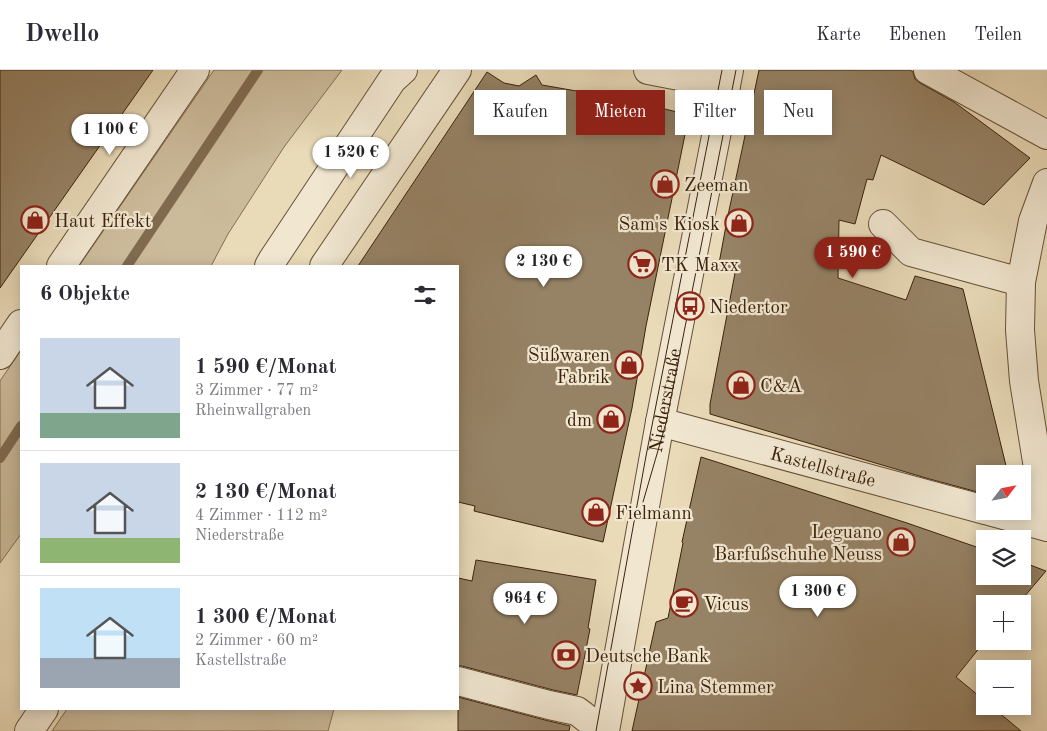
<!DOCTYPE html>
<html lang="de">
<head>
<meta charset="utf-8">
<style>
  body { margin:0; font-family:"Old Standard TT",serif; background:#f7f7f7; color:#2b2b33; height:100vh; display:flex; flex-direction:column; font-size:19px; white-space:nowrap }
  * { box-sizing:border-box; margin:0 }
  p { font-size:16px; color:#7c7c81 }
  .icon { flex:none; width:28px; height:28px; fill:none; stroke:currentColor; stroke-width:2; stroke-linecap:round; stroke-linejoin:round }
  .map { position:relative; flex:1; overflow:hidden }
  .side { position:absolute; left:20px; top:195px; width:439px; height:445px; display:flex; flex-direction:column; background:#fff; border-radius:0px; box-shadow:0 2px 12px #0003 }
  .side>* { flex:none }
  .top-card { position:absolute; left:474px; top:20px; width:475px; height:45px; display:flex; gap:10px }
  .needle { width:32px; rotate:58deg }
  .controls { position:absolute; left:976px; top:395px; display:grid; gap:10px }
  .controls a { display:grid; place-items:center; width:55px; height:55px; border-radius:0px; background:#fff; box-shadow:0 2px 12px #0003; font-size:25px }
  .price { position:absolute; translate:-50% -42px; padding:0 11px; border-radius:18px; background:#fff; color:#222; font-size:16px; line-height:32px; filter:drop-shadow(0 1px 2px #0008) }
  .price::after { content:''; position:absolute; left:50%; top:30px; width:15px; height:11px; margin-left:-8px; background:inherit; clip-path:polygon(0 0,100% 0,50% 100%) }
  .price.on { background:#8f2418; color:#fff }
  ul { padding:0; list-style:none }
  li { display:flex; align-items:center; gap:15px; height:125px; padding:0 20px }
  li+li { border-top:1px solid #e1e1e2 }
  li span { display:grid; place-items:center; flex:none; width:140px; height:100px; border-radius:0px; color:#555 }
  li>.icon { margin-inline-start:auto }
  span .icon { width:60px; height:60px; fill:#fffc; stroke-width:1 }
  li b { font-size:21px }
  h2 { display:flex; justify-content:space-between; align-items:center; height:60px; padding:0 20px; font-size:21px }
  .pill { padding:0 18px; border-radius:0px; background:#fff; box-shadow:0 2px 12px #0003; font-size:18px; line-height:45px }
  .pill.on { background:#8f2418; color:#fff }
  header { display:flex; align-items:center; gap:30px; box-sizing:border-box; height:70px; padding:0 25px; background:#fff; border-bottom:1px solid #e1e1e2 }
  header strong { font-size:24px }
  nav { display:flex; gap:28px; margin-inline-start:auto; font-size:18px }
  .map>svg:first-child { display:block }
  .green { fill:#ccbb9b; stroke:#846e53 }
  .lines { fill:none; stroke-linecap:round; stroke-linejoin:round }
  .stream { stroke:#806b4f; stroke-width:10 }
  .building { fill:#968265; stroke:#3c220b }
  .minor-casing { stroke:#675036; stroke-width:30 }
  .minor { stroke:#f1e7d1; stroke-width:28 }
  .tram { stroke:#3c220b; stroke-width:1 }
  .labels { text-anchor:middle; stroke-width:4.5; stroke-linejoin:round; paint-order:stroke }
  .poi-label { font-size:19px; fill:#3c220b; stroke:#f1e7d1; text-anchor:start }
  .street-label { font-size:19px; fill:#3c220b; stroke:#f1e7d1 }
</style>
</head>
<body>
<header>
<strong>Dwello</strong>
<nav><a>Karte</a><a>Ebenen</a><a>Teilen</a></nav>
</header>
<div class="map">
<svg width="1047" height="661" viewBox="0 0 1047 661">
  <rect width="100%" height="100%" fill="#e9dab8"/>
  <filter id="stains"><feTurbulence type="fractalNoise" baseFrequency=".004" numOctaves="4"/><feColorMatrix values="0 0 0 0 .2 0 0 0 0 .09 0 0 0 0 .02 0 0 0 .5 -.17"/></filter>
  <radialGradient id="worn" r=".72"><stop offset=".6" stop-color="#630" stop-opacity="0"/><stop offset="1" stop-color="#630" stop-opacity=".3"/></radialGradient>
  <g class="green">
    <polygon points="214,0 342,0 284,77 228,164 211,196 79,196"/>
    <polygon points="21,280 21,464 0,493 0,311"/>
    <polygon points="67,639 334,639 328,661 52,661"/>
  </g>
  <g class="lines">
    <g class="stream">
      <polyline points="127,196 258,0"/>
      <polyline points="0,388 21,356"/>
    </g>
  </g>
  <g class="building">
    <polygon points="0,0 153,0 0,218"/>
    <polygon points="759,0 910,0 913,2 915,9 920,13 954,32 1030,88 984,135 881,85 873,110 867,109 855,154 839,150 838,208 906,230 915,206 963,219 1008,404 985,404 985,424 926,408 710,344 710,334 735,203 718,199 727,150"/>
    <polygon points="487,2 504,13 519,16 536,5 542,15 582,22 588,33 616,39 621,35 646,41 653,36 689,45 646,256 632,338 603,472 474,441 475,436 458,432 458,196 358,196"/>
    <polygon points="701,387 907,453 985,480 985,506 1022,506 1022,492 1046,501 1018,534 985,534 985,571 956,607 985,631 985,636 991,636 1021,661 632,661 656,552 668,548 683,473 682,472"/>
    <polygon points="476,490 596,510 588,558 590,559 577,625 553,620 462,596 458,596 458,508 472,511"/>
    <polygon points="458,627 545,650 570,656 569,661 458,661"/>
  </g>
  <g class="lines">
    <g class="minor-casing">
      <g id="minor">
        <polyline points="648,0 726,15"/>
        <polyline points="928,0 1047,65"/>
        <polyline points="1047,113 1033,151 1021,212 1020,260 1024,311 1047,454"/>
        <polyline points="883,154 911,182 1021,212"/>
        <polyline points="61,196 195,0"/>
        <polyline points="269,196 273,189 392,10 403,0"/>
        <polyline points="324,196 457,0"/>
        <polyline points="0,285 21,254"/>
        <path id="s1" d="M660 352 985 440"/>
        <polyline points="989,441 1047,457"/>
        <polyline points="458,611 549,635 577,641 603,661"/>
        <polyline points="29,661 44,639"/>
        <path id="s2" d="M605 661 660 352 729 0"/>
      </g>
    </g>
    <use href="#minor" class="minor"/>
    <g class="tram">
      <polyline points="643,432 666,353 736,0"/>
      <polyline points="596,661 646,386 722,0"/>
    </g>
  </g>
  <defs>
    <g id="shop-ring" transform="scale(1.4375)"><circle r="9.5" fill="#f1e7d1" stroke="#8f2418" stroke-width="1.5"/><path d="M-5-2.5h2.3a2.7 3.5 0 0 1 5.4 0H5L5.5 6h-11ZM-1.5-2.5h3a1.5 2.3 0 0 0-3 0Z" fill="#8f2418"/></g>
    <g id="supermarket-ring" transform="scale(1.4375)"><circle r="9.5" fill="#f1e7d1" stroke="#8f2418" stroke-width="1.5"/><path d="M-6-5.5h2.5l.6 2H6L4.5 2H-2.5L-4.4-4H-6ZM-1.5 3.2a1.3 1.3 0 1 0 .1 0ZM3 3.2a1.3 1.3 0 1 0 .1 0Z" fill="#8f2418"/></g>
    <g id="bus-ring" transform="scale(1.4375)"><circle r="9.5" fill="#f1e7d1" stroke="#8f2418" stroke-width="1.5"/><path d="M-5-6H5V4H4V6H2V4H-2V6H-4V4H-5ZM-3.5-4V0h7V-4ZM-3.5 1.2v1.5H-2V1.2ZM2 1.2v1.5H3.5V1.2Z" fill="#8f2418"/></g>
    <g id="cafe-ring" transform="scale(1.4375)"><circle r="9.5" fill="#f1e7d1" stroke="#8f2418" stroke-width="1.5"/><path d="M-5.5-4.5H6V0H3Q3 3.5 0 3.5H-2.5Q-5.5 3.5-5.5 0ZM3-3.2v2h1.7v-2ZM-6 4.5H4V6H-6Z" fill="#8f2418"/></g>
    <g id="bank-ring" transform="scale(1.4375)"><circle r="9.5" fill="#f1e7d1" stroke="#8f2418" stroke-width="1.5"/><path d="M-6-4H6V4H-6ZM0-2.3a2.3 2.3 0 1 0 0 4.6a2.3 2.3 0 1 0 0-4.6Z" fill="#8f2418"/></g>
    <g id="sight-ring" transform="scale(1.4375)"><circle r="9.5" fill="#f1e7d1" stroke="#8f2418" stroke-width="1.5"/><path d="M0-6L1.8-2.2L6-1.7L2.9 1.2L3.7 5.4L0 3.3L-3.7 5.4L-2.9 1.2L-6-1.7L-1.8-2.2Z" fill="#8f2418"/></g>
  </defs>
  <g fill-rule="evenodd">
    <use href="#shop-ring" x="665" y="114"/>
    <use href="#shop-ring" x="35" y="150"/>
    <use href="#shop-ring" x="739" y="153"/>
    <use href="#supermarket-ring" x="642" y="194"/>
    <use href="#bus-ring" x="690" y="236"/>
    <use href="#shop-ring" x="629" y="295"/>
    <use href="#shop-ring" x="741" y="315"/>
    <use href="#shop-ring" x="611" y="349"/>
    <use href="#shop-ring" x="596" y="442"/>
    <use href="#shop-ring" x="901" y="472"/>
    <use href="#cafe-ring" x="684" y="533"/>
    <use href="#bank-ring" x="566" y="585"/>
    <use href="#sight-ring" x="638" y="616"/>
  </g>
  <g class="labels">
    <g class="poi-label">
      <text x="684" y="121">Zeeman</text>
      <text x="54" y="157">Haut Effekt</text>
      <text x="720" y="160" text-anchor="end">Sam's Kiosk</text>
      <text x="661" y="201">TK Maxx</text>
      <text x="709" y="243">Niedertor</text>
      <text x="610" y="291" text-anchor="end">Süßwaren<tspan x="610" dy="22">Fabrik</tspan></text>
      <text x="760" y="322">C&amp;A</text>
      <text x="592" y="356" text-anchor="end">dm</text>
      <text x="615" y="449">Fielmann</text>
      <text x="882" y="468" text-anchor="end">Leguano<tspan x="882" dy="22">Barfußschuhe Neuss</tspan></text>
      <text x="703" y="540">Vicus</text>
      <text x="585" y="592">Deutsche Bank</text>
      <text x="657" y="623">Lina Stemmer</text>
    </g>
    <g class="street-label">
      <text dy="7" stroke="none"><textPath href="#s2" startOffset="336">Niederstraße</textPath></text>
      <text dy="7" stroke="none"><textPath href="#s1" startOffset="169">Kastellstraße</textPath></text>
    </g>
  </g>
  <rect width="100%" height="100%" filter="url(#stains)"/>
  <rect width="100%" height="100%" fill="url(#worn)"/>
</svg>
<div class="controls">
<a><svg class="needle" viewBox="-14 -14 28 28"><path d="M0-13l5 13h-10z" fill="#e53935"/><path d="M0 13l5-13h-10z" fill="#7c7c81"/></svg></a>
<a><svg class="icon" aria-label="layers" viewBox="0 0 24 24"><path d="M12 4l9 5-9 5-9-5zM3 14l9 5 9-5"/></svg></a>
<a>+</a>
<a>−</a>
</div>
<b class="price" style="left:110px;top:86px">1 100 €</b>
<b class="price" style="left:351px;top:109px">1 520 €</b>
<b class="price on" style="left:853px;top:209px">1 590 €</b>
<b class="price" style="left:544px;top:218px">2 130 €</b>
<b class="price" style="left:818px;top:548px">1 300 €</b>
<b class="price" style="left:525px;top:555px">964 €</b>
<div class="top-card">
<a class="pill">Kaufen</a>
<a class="pill on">Mieten</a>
<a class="pill">Filter</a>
<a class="pill">Neu</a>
</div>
<section class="side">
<h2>6 Objekte<svg class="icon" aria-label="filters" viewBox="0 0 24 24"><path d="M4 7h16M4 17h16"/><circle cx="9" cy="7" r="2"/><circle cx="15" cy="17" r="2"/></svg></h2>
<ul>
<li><span style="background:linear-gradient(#c9d6e8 75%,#7fa58c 0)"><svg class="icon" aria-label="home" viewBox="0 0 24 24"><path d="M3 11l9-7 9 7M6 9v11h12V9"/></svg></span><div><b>1 590 €/Monat</b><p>3 Zimmer · 77 m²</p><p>Rheinwallgraben</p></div></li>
<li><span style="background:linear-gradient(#c9d6e8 75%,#8fb573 0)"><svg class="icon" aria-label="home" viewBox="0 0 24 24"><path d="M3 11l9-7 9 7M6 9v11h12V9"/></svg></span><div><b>2 130 €/Monat</b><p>4 Zimmer · 112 m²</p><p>Niederstraße</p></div></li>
<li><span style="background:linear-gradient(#bfe0f5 70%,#9aa5b1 0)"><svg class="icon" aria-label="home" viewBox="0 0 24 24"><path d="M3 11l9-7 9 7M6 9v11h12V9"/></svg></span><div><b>1 300 €/Monat</b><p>2 Zimmer · 60 m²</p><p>Kastellstraße</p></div></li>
</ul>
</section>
</div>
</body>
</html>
